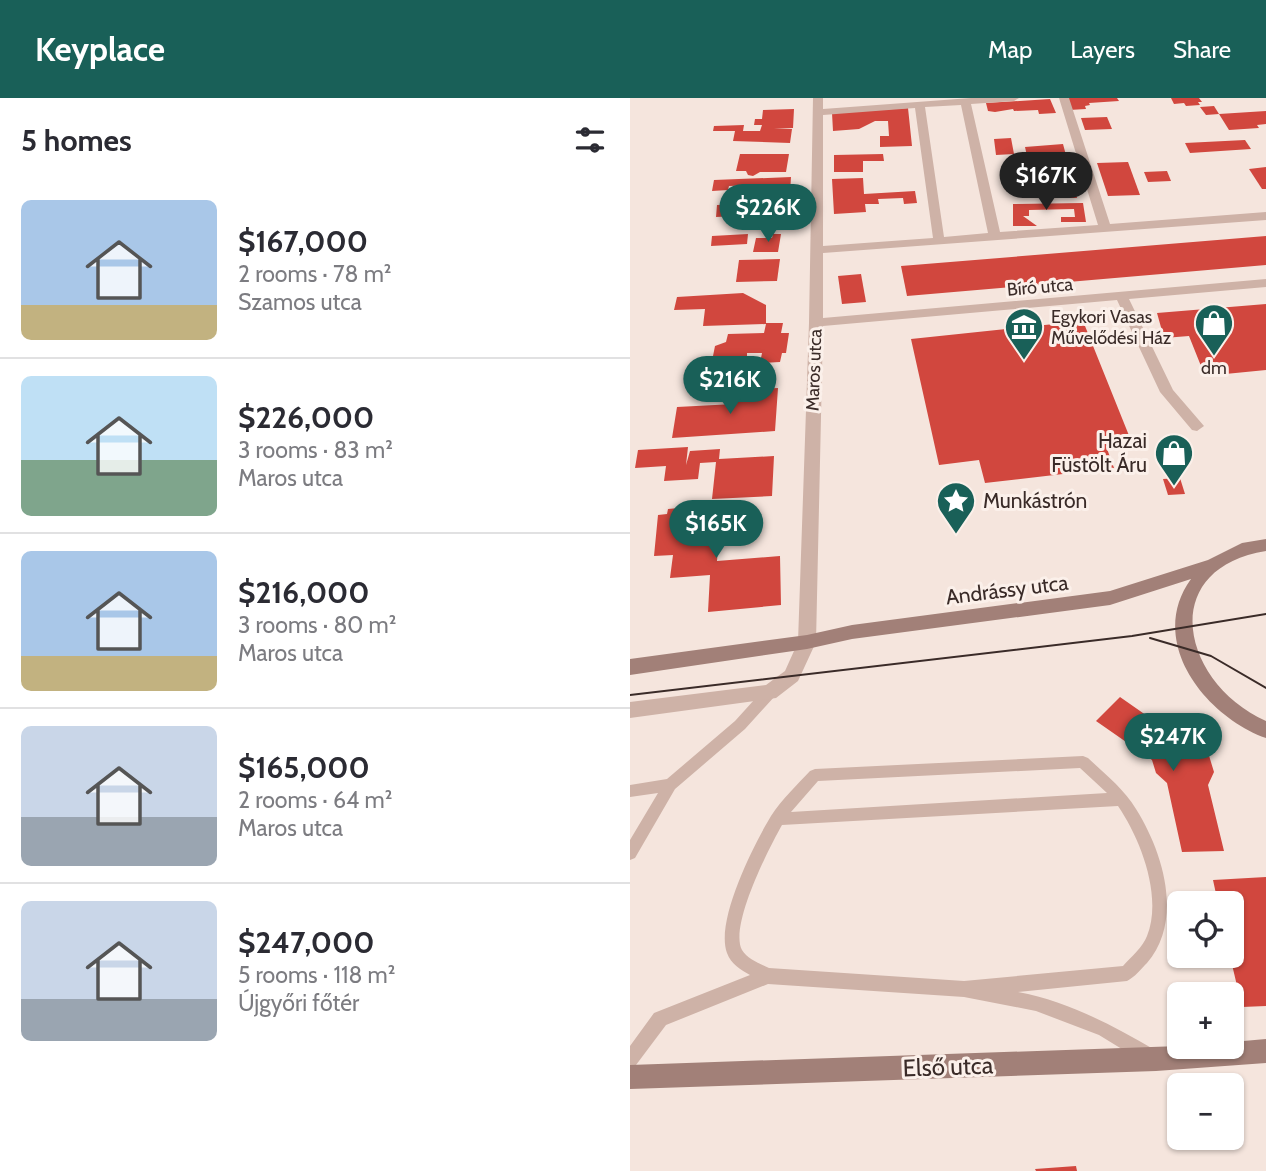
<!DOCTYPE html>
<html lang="en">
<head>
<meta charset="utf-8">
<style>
  body { margin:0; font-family:Cabin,sans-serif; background:#f7f7f7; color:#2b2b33; height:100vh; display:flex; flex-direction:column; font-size:26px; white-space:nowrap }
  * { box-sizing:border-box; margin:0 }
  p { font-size:23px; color:#7c7c81 }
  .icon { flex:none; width:38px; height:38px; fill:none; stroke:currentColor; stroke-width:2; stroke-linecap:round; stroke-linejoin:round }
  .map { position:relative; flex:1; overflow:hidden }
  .drawer { display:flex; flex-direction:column; background:#fff; width:630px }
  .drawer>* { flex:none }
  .buttons { position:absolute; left:537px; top:793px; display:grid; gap:14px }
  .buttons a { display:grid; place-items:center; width:77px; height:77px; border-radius:10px; background:#fff; box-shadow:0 2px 5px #0004; font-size:35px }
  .price { position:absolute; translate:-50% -60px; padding:0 16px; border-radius:24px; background:#196058; color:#fff; font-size:23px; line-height:46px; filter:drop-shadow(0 2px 4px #0008) }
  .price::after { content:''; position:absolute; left:50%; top:42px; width:21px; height:16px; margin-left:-10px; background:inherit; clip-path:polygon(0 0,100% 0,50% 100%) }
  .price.selected { background:#222; color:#fff }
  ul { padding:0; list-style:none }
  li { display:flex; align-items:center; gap:21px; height:175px; padding:0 21px }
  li+li { border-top:2px solid #e1e1e2 }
  li span { display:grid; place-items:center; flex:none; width:196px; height:140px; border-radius:10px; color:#555 }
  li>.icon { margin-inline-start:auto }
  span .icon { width:84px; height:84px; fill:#fffc; stroke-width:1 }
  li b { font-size:30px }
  h2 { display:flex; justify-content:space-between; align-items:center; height:84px; padding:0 21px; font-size:30px }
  header { display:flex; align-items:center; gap:42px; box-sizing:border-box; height:98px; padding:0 35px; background:#196058; color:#fff }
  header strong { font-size:33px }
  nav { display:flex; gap:38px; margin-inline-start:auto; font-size:24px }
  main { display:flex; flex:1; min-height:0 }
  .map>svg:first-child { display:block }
  .building { fill:#d1473e }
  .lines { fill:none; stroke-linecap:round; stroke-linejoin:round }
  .lane { fill:#ceb2a7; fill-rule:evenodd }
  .street { fill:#ceb2a7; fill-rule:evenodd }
  .secondary { fill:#a28078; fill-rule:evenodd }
  .tram { stroke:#3a2b28; stroke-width:2 }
  .labels { text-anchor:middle; stroke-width:6; stroke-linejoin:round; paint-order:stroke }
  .far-street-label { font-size:18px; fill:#3a2b28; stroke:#fbf0ea }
  .far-poi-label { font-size:18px; fill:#3a2b28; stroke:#fbf0ea; text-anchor:start }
  .poi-label { font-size:21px; fill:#3a2b28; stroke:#fbf0ea; text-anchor:end }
  .street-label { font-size:21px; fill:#3a2b28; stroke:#fbf0ea }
  .near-street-label { font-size:24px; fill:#3a2b28; stroke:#fbf0ea }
</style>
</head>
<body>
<header>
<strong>Keyplace</strong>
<nav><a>Map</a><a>Layers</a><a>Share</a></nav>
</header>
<main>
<section class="drawer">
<h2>5 homes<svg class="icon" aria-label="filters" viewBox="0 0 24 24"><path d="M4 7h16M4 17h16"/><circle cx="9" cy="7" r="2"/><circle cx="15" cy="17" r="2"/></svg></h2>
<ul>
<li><span style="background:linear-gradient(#a9c7e8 75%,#c2b280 0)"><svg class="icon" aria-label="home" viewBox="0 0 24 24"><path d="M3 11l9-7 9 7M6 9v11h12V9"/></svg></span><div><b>$167,000</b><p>2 rooms · 78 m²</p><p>Szamos utca</p></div></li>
<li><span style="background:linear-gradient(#bfe0f5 60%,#7fa58c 0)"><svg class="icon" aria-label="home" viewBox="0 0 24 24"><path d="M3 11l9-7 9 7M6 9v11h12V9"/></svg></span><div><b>$226,000</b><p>3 rooms · 83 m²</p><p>Maros utca</p></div></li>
<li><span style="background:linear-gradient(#a9c7e8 75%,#c2b280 0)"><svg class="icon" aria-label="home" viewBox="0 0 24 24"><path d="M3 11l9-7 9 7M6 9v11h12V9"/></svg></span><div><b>$216,000</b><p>3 rooms · 80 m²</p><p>Maros utca</p></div></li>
<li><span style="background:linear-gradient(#c9d6e8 65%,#9aa5b1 0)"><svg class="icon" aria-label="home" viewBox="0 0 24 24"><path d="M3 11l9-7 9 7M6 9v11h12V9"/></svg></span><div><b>$165,000</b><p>2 rooms · 64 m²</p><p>Maros utca</p></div></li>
<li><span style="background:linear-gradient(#c9d6e8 70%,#9aa5b1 0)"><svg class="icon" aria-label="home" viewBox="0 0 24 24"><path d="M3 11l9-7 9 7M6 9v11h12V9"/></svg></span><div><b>$247,000</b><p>5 rooms · 118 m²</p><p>Újgyőri főtér</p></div></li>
</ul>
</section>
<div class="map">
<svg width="636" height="1073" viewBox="0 0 636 1073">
  <rect width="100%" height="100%" fill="#f5e5dd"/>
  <g class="building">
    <polygon points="436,0 487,0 489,3 459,5 460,7 455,8 456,11 439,12"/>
    <polygon points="541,0 569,0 572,4 568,4 570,7 556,8 554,5 544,6"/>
    <polygon points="420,1 426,15 409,16 408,12 384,13 383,11 365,14 358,13 356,5"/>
    <polygon points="584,8 589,16 576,17 570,9"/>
    <polygon points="278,10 282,48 250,49 250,38 259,38 258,23 245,23 229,31 203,33 202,15"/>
    <polygon points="164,11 163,30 144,31 162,31 160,45 103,43 105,33 83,33 84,28 114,27 113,33 130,33 132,27 124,27 125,21 132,21 133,12"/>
    <polygon points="636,13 636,26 627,27 629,30 599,32 589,16"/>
    <polygon points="477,19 482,31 455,32 451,20"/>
    <polygon points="381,40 384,56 366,57 364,41"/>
    <polygon points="615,42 621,51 560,55 555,45"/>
    <polygon points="433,46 441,76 418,76 416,68 392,68 390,58 397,58 395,49"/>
    <polygon points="110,56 159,56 156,74 130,74 123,78 118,77 116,73 106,73"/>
    <polygon points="253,56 254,63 233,63 233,74 204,74 204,57"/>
    <polygon points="498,64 510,97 478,98 467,65"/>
    <polygon points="636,69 636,91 632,91 619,71"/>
    <polygon points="537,73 541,83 518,84 514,74"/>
    <polygon points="161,79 160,95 148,96 147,100 125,100 126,87 99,88 98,92 82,93 84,82"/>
    <polygon points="233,80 234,96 285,93 287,105 274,106 273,100 248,101 249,106 235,106 236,114 204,116 202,81"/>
    <polygon points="394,81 396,91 375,92 372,82"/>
    <polygon points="425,81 443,81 447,100 420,100 420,96 415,96 413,86 426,85"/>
    <polygon points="137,105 136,113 155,112 154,128 127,129 128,117 86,119 87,107"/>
    <polygon points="453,105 456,124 431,124 431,119 445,119 444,111 399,112 399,118 393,118 407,128 383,128 383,106"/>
    <polygon points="118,136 117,146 81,148 82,138"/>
    <polygon points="143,136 151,136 148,154 123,154 126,140 142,140"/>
    <polygon points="636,138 636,167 277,198 271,168"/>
    <polygon points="150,161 147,183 106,184 109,162"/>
    <polygon points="231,176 236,204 212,206 208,178"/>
    <polygon points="113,195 136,207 136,225 153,225 151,235 159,235 156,255 152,255 150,264 130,265 132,255 117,255 117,259 109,259 108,264 94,264 83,258 85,248 96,244 98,236 134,235 136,226 73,228 75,211 44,212 47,199"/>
    <polygon points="636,206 636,272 575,278 559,238 534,240 527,215"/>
    <polygon points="453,223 502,345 476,348 484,370 355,385 349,362 309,367 281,241"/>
    <polygon points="148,290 145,333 42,340 47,309 104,306 106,292"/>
    <polygon points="58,349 56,367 60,353 90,351 89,361 144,358 142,398 82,401 86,364 70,365 68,381 34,383 36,368 5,370 8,352"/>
    <polygon points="550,380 555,396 538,397 533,381"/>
    <polygon points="92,406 87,463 150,458 151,507 78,514 80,477 40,480 43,457 24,458 28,417 37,416 38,411"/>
    <polygon points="490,599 543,636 558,638 577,651 584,674 578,687 594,753 552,754 537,685 526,675 522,662 466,623"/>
    <polygon points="636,779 636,908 612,909 600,858 602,805 588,805 583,782"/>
    <polygon points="446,1068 447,1073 406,1073 405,1071"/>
  </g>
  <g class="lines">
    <g class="lane">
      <polygon points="140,589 145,590 146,594 145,598 115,631 45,691 5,760 0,762 0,742 28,695 0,699 0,687 37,681 105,623 135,590"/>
      <path d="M453 658 458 660C475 676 494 691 506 711 533 754 554 822 517 865 511 871 505 879 497 883L388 894C437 903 482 927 525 952L527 958 525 964 519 966 513 964 469 937 406 913 334 899 138 886 36 927 6 967 0 969V948L24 915 120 877C111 872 101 866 97 855 85 823 124 746 141 718 152 701 167 687 180 673L185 671ZM450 670 477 695 161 714 188 683ZM488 708C510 740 533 798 517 838 513 849 501 859 493 868L334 883 139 870C131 866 117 861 112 852 99 828 139 750 152 727Z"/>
    </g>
    <path class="street" d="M183 0H193V11L341 0H389L384 3 341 6 370 134 468 127 429 0H439L480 126 636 114V122L193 155V220L636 181V189L499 201 543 292 574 328 567 333 562 332 530 294 487 202 193 228 186 544 168 583 146 600 0 620V604L136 587 155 573 168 544 179 225ZM331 7 358 135 314 139 295 9ZM285 10 303 140 193 148V17Z"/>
    <g class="secondary">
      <path d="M636 441V453C525 471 552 586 636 623V640C575 618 516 543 561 481L480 507 222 541 177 551 0 577V561L177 537 222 527 480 493 578 462 612 445Z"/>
      <polygon points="636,941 636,965 526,973 0,991 0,967 550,948 602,948 602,944"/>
    </g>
    <g class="tram">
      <polyline points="520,540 581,558 636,590"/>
      <polyline points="0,597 502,538 636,516"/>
    </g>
  </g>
  <defs>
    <g id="shop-pin" transform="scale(2.0125)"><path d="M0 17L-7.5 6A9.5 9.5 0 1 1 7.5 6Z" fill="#196058" stroke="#fbf0ea"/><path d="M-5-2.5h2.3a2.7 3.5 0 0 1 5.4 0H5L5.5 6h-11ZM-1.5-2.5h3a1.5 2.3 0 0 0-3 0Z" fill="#fff"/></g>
    <g id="museum-pin" transform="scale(2.0125)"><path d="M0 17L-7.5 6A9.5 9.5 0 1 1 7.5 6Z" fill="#196058" stroke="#fbf0ea"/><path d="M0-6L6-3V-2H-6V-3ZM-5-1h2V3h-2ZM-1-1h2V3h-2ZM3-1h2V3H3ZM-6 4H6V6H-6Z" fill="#fff"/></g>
    <g id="sight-pin" transform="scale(2.0125)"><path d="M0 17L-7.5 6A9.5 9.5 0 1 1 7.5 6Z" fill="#196058" stroke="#fbf0ea"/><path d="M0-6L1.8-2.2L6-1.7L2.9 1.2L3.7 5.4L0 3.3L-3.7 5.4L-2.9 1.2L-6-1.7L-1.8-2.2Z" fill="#fff"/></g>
  </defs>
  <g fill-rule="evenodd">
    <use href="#shop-pin" x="584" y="225"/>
    <use href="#museum-pin" x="394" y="229"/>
    <use href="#shop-pin" x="544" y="355"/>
    <use href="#sight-pin" x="326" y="403"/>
  </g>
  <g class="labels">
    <g class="far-street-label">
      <text transform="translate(410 189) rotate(-5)" y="6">Bíró utca</text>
      <text transform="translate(184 272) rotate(-88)" y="6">Maros utca</text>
    </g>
    <g class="far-poi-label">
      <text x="421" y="225">Egykori Vasas<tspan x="421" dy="21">Művelődési Ház</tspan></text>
      <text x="584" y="276" text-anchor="middle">dm</text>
    </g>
    <g class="poi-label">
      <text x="517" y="350">Hazai<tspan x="517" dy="24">Füstölt Áru</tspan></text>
      <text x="353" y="410" text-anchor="start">Munkástrón</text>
    </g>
    <g class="street-label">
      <text transform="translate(377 492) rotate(-7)" y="7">Andrássy utca</text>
    </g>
    <g class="near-street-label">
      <text transform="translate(318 969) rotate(-2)" y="8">Első utca</text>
    </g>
  </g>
</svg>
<div class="buttons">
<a><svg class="icon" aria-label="locate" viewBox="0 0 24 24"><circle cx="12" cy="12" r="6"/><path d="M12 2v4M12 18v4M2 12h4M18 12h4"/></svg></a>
<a>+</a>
<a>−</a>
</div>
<b class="price selected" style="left:416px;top:114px">$167K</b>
<b class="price" style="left:138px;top:146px">$226K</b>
<b class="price" style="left:100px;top:318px">$216K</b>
<b class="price" style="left:86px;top:462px">$165K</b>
<b class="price" style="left:543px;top:675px">$247K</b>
</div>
</main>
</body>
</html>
